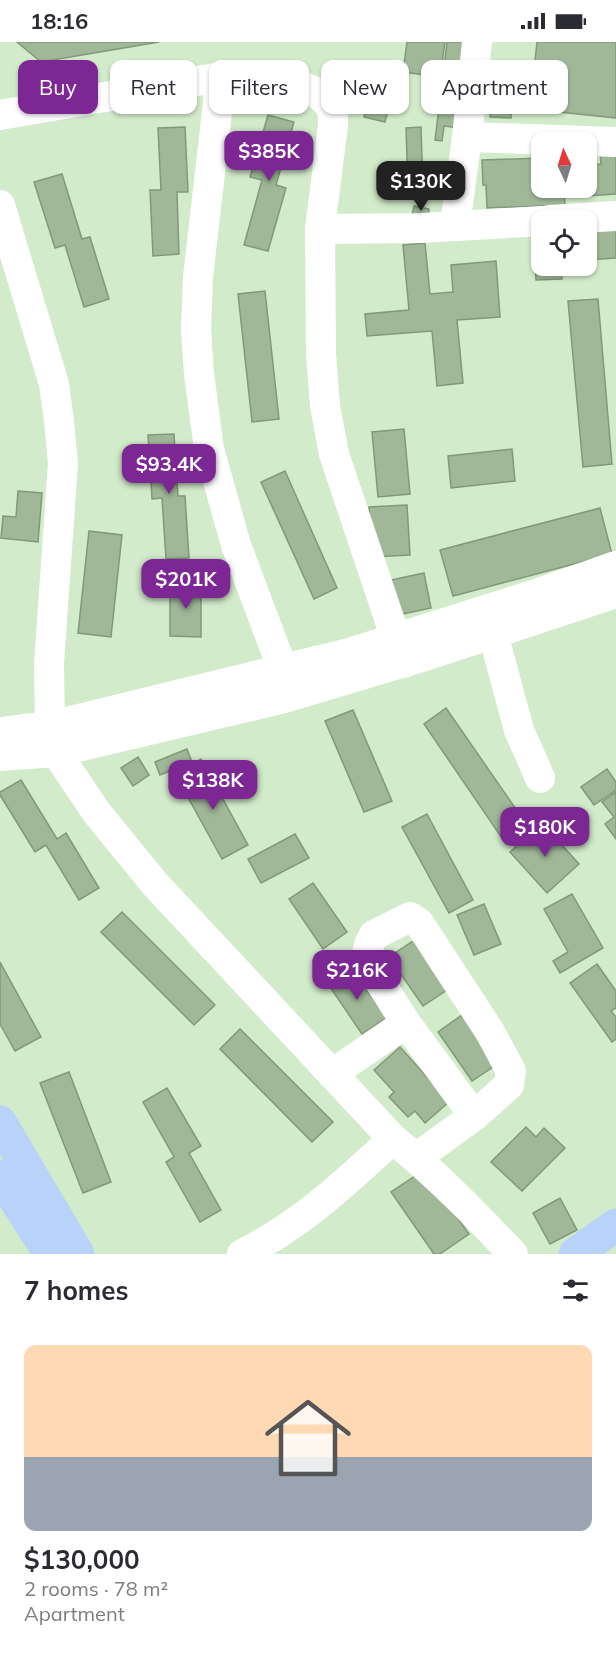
<!DOCTYPE html>
<html lang="en">
<head>
<meta charset="utf-8">
<style>
  body { margin:0; font-family:Mulish,sans-serif; background:#f2f2f3; color:#2b2b33; height:100vh; display:flex; flex-direction:column; font-size:22px; white-space:nowrap }
  * { box-sizing:border-box; margin:0 }
  p { font-size:20px; color:#7c7c81 }
  .icon { flex:none; width:33px; height:33px; fill:none; stroke:currentColor; stroke-width:2; stroke-linecap:round; stroke-linejoin:round }
  .map { position:relative; height:1212px; overflow:hidden }
  .details { display:flex; flex-direction:column; background:#fff; flex:1 }
  .details>* { flex:none }
  .guide { position:absolute; left:18px; top:18px; width:580px; height:54px; display:flex; gap:12px }
  .needle { width:39px; rotate:356deg }
  .buttons { position:absolute; left:531px; top:90px; display:grid; gap:12px }
  .buttons a { display:grid; place-items:center; width:66px; height:66px; border-radius:12px; background:#fff; box-shadow:0 2px 4px #0004; font-size:30px }
  .price { position:absolute; translate:-50% -51px; padding:0 14px; border-radius:12px; background:#7d2795; color:#fff; font-size:20px; line-height:39px; filter:drop-shadow(0 2px 3px #0008) }
  .price::after { content:''; position:absolute; left:50%; top:36px; width:18px; height:14px; margin-left:-9px; background:inherit; clip-path:polygon(0 0,100% 0,50% 100%) }
  .price.active { background:#222; color:#fff }
  ul { padding:0; list-style:none }
  li { display:grid; align-content:center; gap:12px; height:318px; padding:0 24px }
  li+li { border-top:2px solid #e1e1e2 }
  li span { display:grid; place-items:center; height:186px; border-radius:12px; color:#555 }
  li>.icon { margin-inline-start:auto }
  span .icon { width:108px; height:108px; fill:#fffc; stroke-width:1 }
  li b { font-size:26px }
  h2 { display:flex; justify-content:space-between; align-items:center; height:72px; padding:0 24px; font-size:26px }
  .tag { padding:0 21px; border-radius:12px; background:#fff; box-shadow:0 2px 4px #0004; font-size:21px; line-height:54px }
  .tag.active { background:#7d2795; color:#fff }
  .status { display:flex; justify-content:space-between; align-items:center; height:42px; padding:0 30px; background:#fff; direction:ltr }
  .status svg { height:16px; fill:currentColor }
  .map>svg:first-child { display:block }
  .building { fill:#a0b898; stroke:#81987a; stroke-width:1.5 }
  .lines { fill:none; stroke-linecap:round; stroke-linejoin:round }
  .minor { stroke:#fff; stroke-width:30 }
  .major { stroke:#b8d2f9; stroke-width:33 }
</style>
</head>
<body>
<div class="status"><b>18:16</b><svg viewBox="0 0 49 12"><path d="M0 12V9h3v3zM5 12V6h3v6zM10 12V3h3v9zM15 12V0h3v12zM26 1h20v11H26zM47 4h2v5h-2z"/></svg></div>
<div class="map">
<svg width="616" height="1212" viewBox="0 0 616 1212">
  <rect width="100%" height="100%" fill="#d2ebca"/>
  <g class="building">
    <polygon points="17,0 159,0 41,20"/>
    <polygon points="407,0 445,0 440,35 403,30"/>
    <polygon points="447,0 470,0 459,86 444,84 442,99 435,98"/>
    <polygon points="537,0 616,0 616,76 530,67"/>
    <polygon points="353,33 371,38 367,56 348,51"/>
    <polygon points="493,37 513,38 511,76 490,75"/>
    <polygon points="367,62 388,68 385,80 364,75"/>
    <polygon points="268,73 294,80 276,143 286,146 268,209 244,203 262,138 250,135"/>
    <polygon points="185,85 188,150 177,150 179,212 153,214 150,148 161,148 158,86"/>
    <polygon points="421,85 423,145 408,145 406,86"/>
    <polygon points="616,109 616,152 573,155 573,146 586,146 586,123 601,122 600,110"/>
    <polygon points="542,116 542,146 564,146 565,163 487,166 486,143 483,143 482,118"/>
    <polygon points="62,132 82,197 90,195 109,257 84,265 65,203 55,206 34,140"/>
    <polygon points="414,164 429,167 428,176 412,173"/>
    <polygon points="616,184 616,216 586,218 586,186"/>
    <polygon points="534,189 542,189 542,224 561,224 562,237 536,238"/>
    <polygon points="425,201 430,252 453,250 451,223 496,219 500,275 457,278 463,341 437,344 432,289 367,294 365,272 409,268 403,203"/>
    <polygon points="265,249 279,377 252,380 238,252"/>
    <polygon points="598,257 612,422 583,425 568,259"/>
    <polygon points="404,387 410,452 378,455 372,390"/>
    <polygon points="174,392 178,454 185,454 189,516 166,517 162,456 152,457 148,393"/>
    <polygon points="512,407 515,439 451,446 448,414"/>
    <polygon points="285,429 337,546 314,557 261,440"/>
    <polygon points="18,449 42,451 38,500 1,496 3,474 16,475"/>
    <polygon points="407,463 410,513 371,515 369,465"/>
    <polygon points="600,466 612,512 453,554 440,508"/>
    <polygon points="89,489 122,493 111,595 78,591"/>
    <polygon points="424,531 431,566 398,573 391,538"/>
    <polygon points="170,542 201,543 201,595 170,594"/>
    <polygon points="446,666 529,786 506,802 424,682"/>
    <polygon points="353,668 392,759 364,770 325,679"/>
    <polygon points="187,707 192,720 160,733 155,720"/>
    <polygon points="138,715 149,733 133,744 121,726"/>
    <polygon points="201,717 248,803 222,817 180,741 190,735 185,726"/>
    <polygon points="607,727 616,740 616,748 594,763 581,745"/>
    <polygon points="21,738 57,797 66,791 99,846 79,858 46,803 35,810 0,753 0,750"/>
    <polygon points="616,750 616,797 605,782 614,775 602,760"/>
    <polygon points="427,772 473,858 449,871 402,785"/>
    <polygon points="542,781 579,822 547,851 510,810"/>
    <polygon points="295,792 309,816 261,841 248,817"/>
    <polygon points="313,841 347,890 323,907 289,857"/>
    <polygon points="572,852 603,906 560,931 553,919 568,910 544,867"/>
    <polygon points="484,862 501,902 474,913 457,873"/>
    <polygon points="122,870 215,963 194,983 101,890"/>
    <polygon points="413,899 447,948 423,964 389,915"/>
    <polygon points="0,920 41,995 15,1009 0,982"/>
    <polygon points="597,922 616,949 616,966 611,969 616,975 616,997 612,1000 570,941"/>
    <polygon points="352,926 386,976 362,992 328,942"/>
    <polygon points="462,973 496,1023 472,1039 438,990"/>
    <polygon points="240,987 333,1080 312,1100 220,1007"/>
    <polygon points="400,1005 449,1060 425,1081 415,1069 408,1075 389,1055 394,1050 374,1028"/>
    <polygon points="69,1030 111,1140 83,1151 40,1041"/>
    <polygon points="167,1046 201,1104 189,1111 221,1168 200,1180 166,1120 174,1115 143,1060"/>
    <polygon points="526,1085 536,1095 544,1086 565,1106 522,1149 491,1120"/>
    <polygon points="424,1128 469,1192 440,1212 434,1212 391,1150"/>
    <polygon points="560,1156 577,1188 550,1202 533,1171"/>
  </g>
  <g class="lines">
    <g class="minor">
      <polyline points="221,35 198,235 196,287 199,332 209,407 236,503 283,628"/>
      <polyline points="0,73 221,35 290,39 316,50 330,63 333,73 333,83 320,187 321,312 325,364 334,412 404,621"/>
      <polyline points="467,95 616,100"/>
      <path d="M0 163 54 342 59 379 63 421 49 622 50 684 56 710 97 771 155 842 393 1097C436 1132 475 1172 513 1212"/>
      <polyline points="549,178 616,174"/>
      <polyline points="455,184 467,95 477,0"/>
      <polyline points="320,187 421,186 542,179"/>
      <polyline points="493,592 519,688 540,736"/>
      <polyline points="0,690 50,684 349,611 539,551 616,524"/>
      <polyline points="0,714 56,710 285,656 422,615 616,551"/>
      <path d="M332 1032 406 981 474 1074 509 1043 511 1029 490 990 419 881 410 875 374 893C368 902 366 912 369 923L406 981"/>
      <polyline points="416,1116 474,1074"/>
      <path d="M242 1212C300 1184 346 1140 393 1097"/>
    </g>
    <g class="major">
      <polyline points="0,1080 78,1212"/>
      <polyline points="0,1134 50,1212"/>
      <polyline points="575,1212 616,1183"/>
    </g>
  </g>
</svg>
<div class="buttons">
<a><svg class="needle" viewBox="-14 -14 28 28"><path d="M0-13l5 13h-10z" fill="#e53935"/><path d="M0 13l5-13h-10z" fill="#7c7c81"/></svg></a>
<a><svg class="icon" aria-label="locate" viewBox="0 0 24 24"><circle cx="12" cy="12" r="6"/><path d="M12 2v4M12 18v4M2 12h4M18 12h4"/></svg></a>
</div>
<b class="price" style="left:269px;top:140px">$385K</b>
<b class="price active" style="left:421px;top:170px">$130K</b>
<b class="price" style="left:169px;top:453px">$93.4K</b>
<b class="price" style="left:186px;top:568px">$201K</b>
<b class="price" style="left:213px;top:769px">$138K</b>
<b class="price" style="left:545px;top:816px">$180K</b>
<b class="price" style="left:357px;top:959px">$216K</b>
<div class="guide">
<a class="tag active">Buy</a>
<a class="tag">Rent</a>
<a class="tag">Filters</a>
<a class="tag">New</a>
<a class="tag">Apartment</a>
</div>
</div>
<section class="details">
<h2>7 homes<svg class="icon" aria-label="filters" viewBox="0 0 24 24"><path d="M4 7h16M4 17h16"/><circle cx="9" cy="7" r="2"/><circle cx="15" cy="17" r="2"/></svg></h2>
<ul>
<li><span style="background:linear-gradient(#ffd9b3 60%,#9aa5b1 0)"><svg class="icon" aria-label="home" viewBox="0 0 24 24"><path d="M3 11l9-7 9 7M6 9v11h12V9"/></svg></span><div><b>$130,000</b><p>2 rooms · 78 m²</p><p>Apartment</p></div></li>
</ul>
</section>
</body>
</html>
